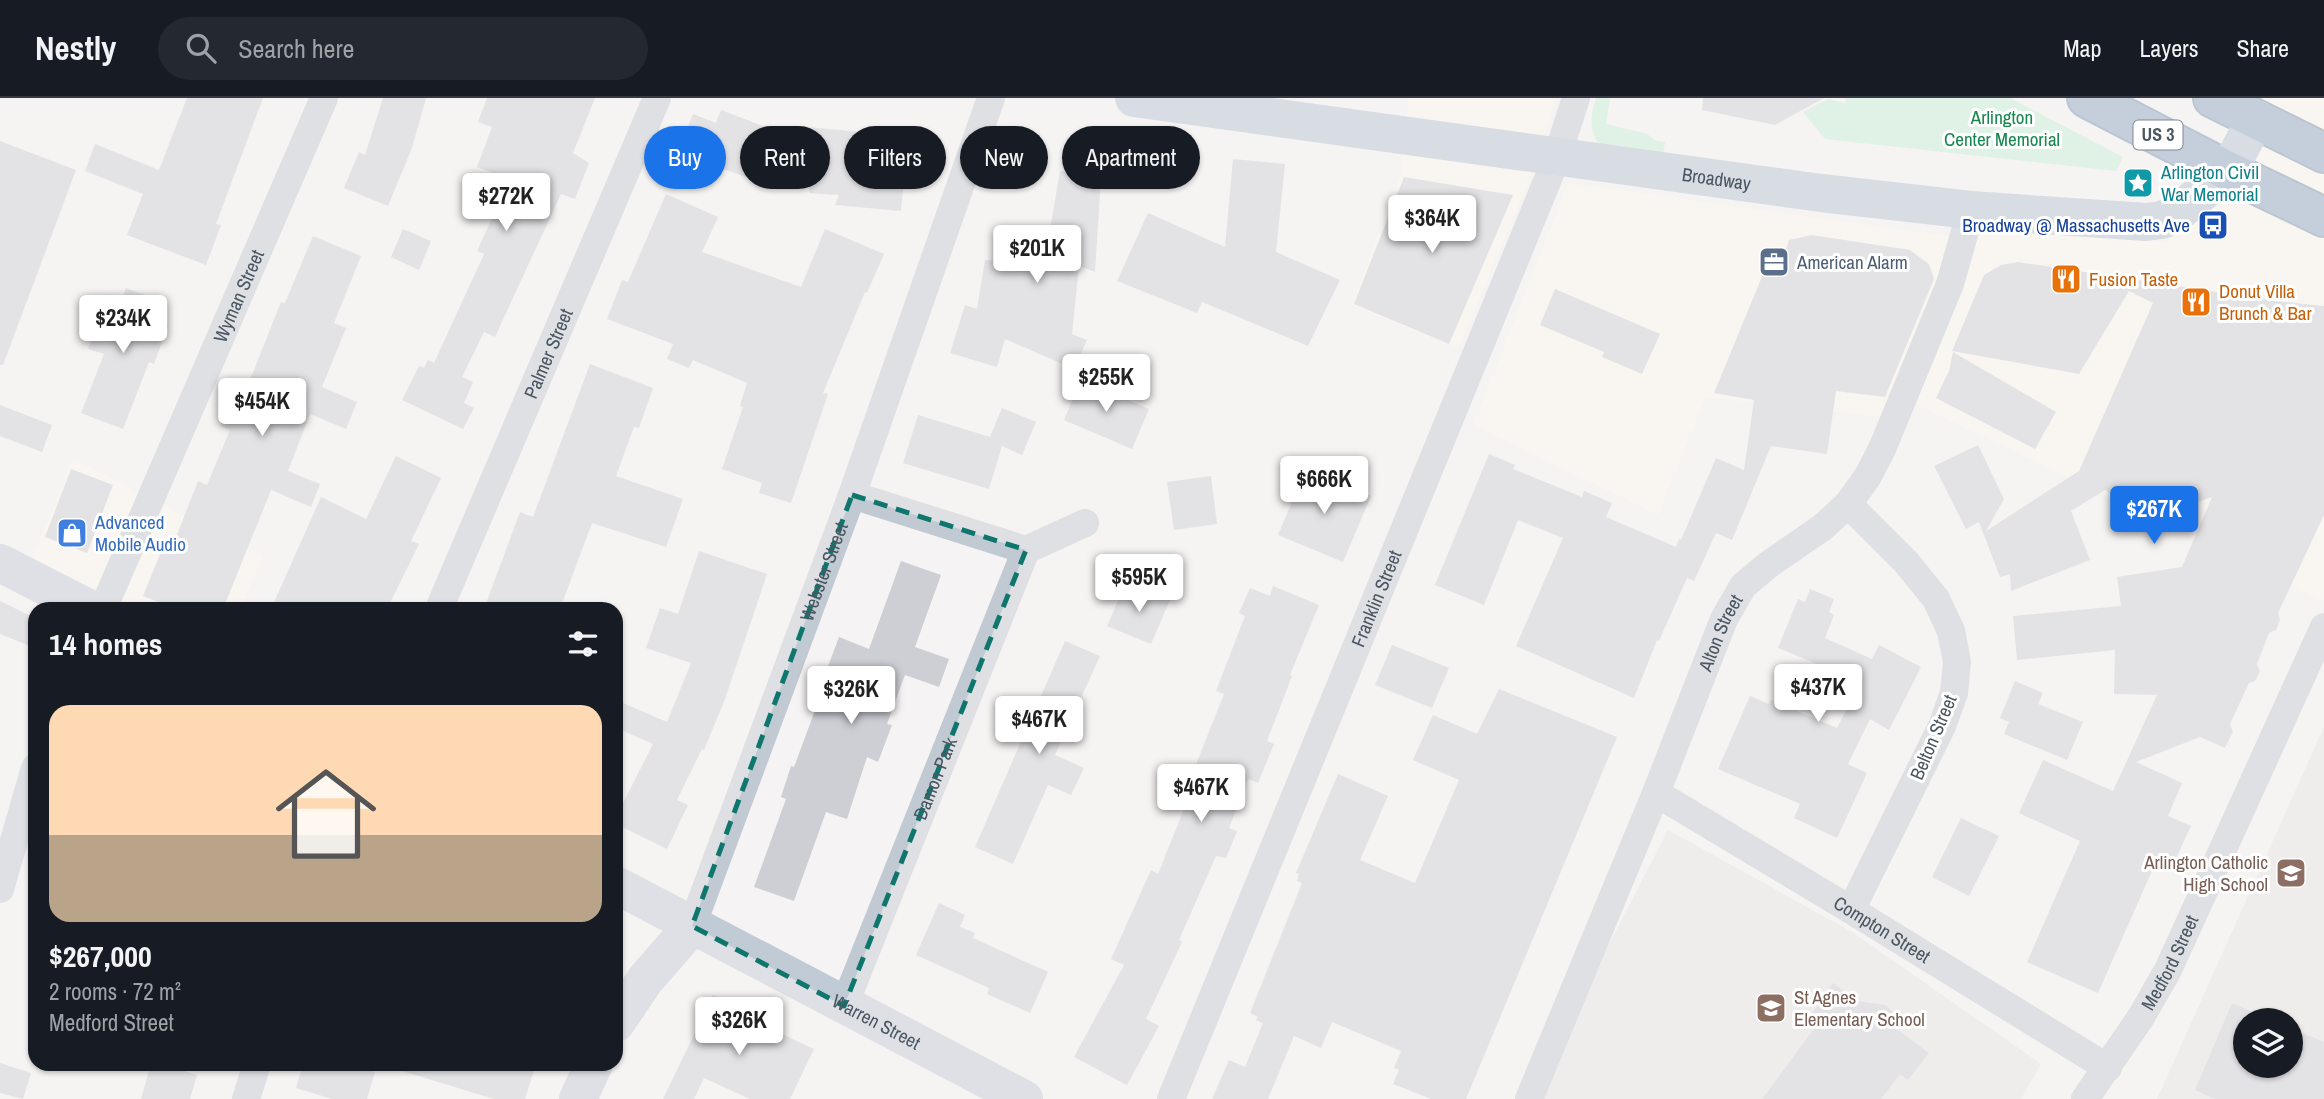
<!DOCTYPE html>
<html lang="en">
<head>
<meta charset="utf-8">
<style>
  body { margin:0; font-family:"Archivo Narrow",sans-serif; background:#242831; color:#f1f3f6; height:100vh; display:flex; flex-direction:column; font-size:26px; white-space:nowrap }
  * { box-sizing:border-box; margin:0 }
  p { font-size:23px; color:#9ea1a6 }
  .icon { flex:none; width:38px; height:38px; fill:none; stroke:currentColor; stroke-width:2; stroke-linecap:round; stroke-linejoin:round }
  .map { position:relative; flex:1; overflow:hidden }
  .side { position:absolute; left:28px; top:504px; width:595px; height:469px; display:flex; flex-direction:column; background:#171b24; border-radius:21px; box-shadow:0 2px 5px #0004 }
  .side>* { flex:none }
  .hud { position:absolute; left:644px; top:28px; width:665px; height:63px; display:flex; gap:14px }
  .fabs { position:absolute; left:2233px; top:910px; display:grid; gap:14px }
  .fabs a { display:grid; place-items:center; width:70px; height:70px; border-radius:50%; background:#171b24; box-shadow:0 2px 5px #0004; font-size:35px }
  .price { position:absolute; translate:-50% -60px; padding:0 16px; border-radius:7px; background:#fff; color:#222; font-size:23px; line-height:46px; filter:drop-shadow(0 2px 4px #0008) }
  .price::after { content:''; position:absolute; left:50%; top:42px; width:21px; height:16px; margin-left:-10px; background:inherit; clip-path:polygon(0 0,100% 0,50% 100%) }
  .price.current { background:#1a73e8; color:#fff }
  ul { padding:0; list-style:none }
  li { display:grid; align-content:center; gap:14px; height:371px; padding:0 21px }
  li span { display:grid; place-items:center; height:217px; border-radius:21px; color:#555 }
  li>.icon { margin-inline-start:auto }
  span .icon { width:126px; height:126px; fill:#fffc; stroke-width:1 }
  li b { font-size:30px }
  h2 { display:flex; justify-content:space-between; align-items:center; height:84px; padding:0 21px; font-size:30px }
  .chip { padding:0 24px; border-radius:32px; background:#171b24; box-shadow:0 2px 5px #0004; font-size:24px; line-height:63px }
  .chip.current { background:#1a73e8; color:#fff }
  header { display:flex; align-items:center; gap:42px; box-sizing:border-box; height:98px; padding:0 35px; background:#171b24; border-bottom:2px solid #363941 }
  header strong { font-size:33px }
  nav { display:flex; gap:38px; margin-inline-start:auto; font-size:24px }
  .search { width:490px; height:63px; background:#242831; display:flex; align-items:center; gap:18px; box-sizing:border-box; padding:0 24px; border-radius:38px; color:#9ea1a6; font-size:26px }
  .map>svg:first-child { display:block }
  .commercial { fill:#fdf9ef }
  .education { fill:#e6e4e5; fill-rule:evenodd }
  .green { fill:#c3f1d5 }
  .building { fill:#cdcfd5 }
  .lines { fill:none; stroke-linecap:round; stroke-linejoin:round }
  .highway-casing { stroke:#7690ad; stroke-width:42 }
  .street { stroke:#c1cad2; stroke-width:28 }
  .secondary { stroke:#c1cbd6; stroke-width:38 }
  .primary { stroke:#b3c2d1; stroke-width:38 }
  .highway { stroke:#8ba5c1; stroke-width:38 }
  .marked { fill:none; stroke:#0f766e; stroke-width:5; stroke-dasharray:14 9; stroke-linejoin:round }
  .labels { text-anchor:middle; stroke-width:6; stroke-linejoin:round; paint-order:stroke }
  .shield { fill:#fff; stroke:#808990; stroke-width:2 }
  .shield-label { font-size:18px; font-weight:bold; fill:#4a5661 }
  .park-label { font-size:19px; fill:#17864f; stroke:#fff }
  .culture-label { font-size:19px; fill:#0d838f; stroke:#fff; text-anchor:start }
  .street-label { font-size:19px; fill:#4a5661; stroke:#fff }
  .transit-label { font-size:19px; fill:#164399; stroke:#fff; text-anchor:end }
  .service-label { font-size:19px; fill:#4e5e75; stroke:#fff; text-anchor:start }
  .food-label { font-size:19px; fill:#c56008; stroke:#fff; text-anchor:start }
  .shop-label { font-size:19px; fill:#366cbe; stroke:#fff; text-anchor:start }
  .education-label { font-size:19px; fill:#785e54; stroke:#fff; text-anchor:end }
</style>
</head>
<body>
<header>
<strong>Nestly</strong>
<div class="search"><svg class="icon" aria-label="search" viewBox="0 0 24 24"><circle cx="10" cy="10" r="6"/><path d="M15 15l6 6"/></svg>Search here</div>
<nav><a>Map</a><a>Layers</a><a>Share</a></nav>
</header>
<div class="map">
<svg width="2324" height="1001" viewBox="0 0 2324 1001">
  <rect width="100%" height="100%" fill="#f5f3f3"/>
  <g class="commercial">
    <polygon points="1408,0 1556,0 1527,88 1458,250 1352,207 1401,75"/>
    <polygon points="2245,0 2324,0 2324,503 1916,306 1932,264 1972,119 2168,144"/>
    <polygon points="1568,85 1963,140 1890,320 1706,299 1658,417 1473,327"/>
    <polygon points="73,361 263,458 240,511 122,511 31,463"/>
  </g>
  <g class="education">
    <path d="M2324 629V1001H2157ZM2245 922H2291V968H2245Z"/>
    <polygon points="1668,732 1852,834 2041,966 2021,1001 1540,1001 1605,854"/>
  </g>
  <g class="green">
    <path d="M1596 0H1610L1606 26 1647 36 1656 43 1665 44 1663 56 1600 47C1588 32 1591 17 1596 0Z"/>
    <polygon points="1846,0 2010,0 2123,59 2116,73 1825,41 1803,14 1828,1 1845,5"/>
  </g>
  <g class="building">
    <polygon points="187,0 263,0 216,126 221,127 206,167 127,137 143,96 85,73 95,46 159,72"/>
    <polygon points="383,0 426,0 412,50 388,108 344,90 359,54 365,57"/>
    <polygon points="487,0 595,0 573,55 589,65 575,101 561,96 495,239 484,234 462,279 473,284 464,305 474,310 463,331 402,302 419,268 424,270 428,262 434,265 484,156 477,153 510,81 477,69 492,29 478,24"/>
    <polygon points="1703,0 1824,0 1775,27 1702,12"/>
    <polygon points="721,12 794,40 795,28 908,38 901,113 835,107 839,97 809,95 810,75 755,70 751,81 678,54 693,16 716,25"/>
    <polygon points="0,43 76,72 3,267 0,267"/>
    <polygon points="1233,61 1285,66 1276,154 1340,182 1308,248 1202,204 1197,215 1117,183 1148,115 1225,149"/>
    <polygon points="1060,73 1101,79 1095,174 1079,168 1072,236 1087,242 1074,271 1005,241 997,269 950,255 965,207 977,211 985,162 1010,163 1009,153 1046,156"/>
    <polygon points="1404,79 1513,97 1449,246 1354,206"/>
    <polygon points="666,96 718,119 702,154 801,189 825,131 884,156 867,195 865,194 823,295 828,296 791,405 759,395 762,385 722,371 743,309 740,308 747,285 693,262 689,270 667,261 673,246 607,221 622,182 628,184"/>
    <polygon points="403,131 431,143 419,172 391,159"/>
    <polygon points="1812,137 1910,152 1929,166 1934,181 1885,299 1836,293 1827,356 1771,348 1732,442 1716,435 1694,483 1687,480 1659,543 1657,542 1634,600 1516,548 1563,440 1518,422 1484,507 1435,487 1489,356 1515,367 1513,371 1582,399 1584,393 1612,405 1606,419 1676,449 1679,441 1681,442 1716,360 1744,372 1754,302 1714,295 1761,181 1765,162 1784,158 1789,142"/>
    <polygon points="313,138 361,158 334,225 346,230 322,289 357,304 346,331 310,316 288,373 320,386 311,409 271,392 223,511 176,511 143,498 167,439 175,442 198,383 207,387 230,332 220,328 230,305 237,308 248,281 250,282 281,204 285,205"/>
    <polygon points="2018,164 2276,203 2324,208 2324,417 2278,515 2280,522 2276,532 2269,535 2257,566 2260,573 2255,583 2249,585 2230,626 2233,634 2225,650 2200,639 2136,664 2182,685 2168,718 2191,728 2171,771 2156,764 2098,895 2027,864 2080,743 2019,715 2043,662 2113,693 2157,597 2114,596 2115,552 2017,562 2013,518 2121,508 2117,479 2182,469 2212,399 2161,417 2139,415 2105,392 2071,413 2090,462 2011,493 2010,476 2000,479 1979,424 1966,431 1934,368 1978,347 2004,401 1986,433 2079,373 2153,205 2129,193 2079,276 1952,253 1984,177 2001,167"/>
    <polygon points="126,190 163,204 156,222 168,227 154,266 149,264 123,331 81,315 104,256 88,251 109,196 122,201"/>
    <polygon points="1555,191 1660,236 1642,276 1602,259 1604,254 1540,227"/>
    <polygon points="1953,254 2056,314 2035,351 1936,300 1949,273"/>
    <polygon points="590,266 653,290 639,330 634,329 616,378 683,401 666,449 592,425 560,511 484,511 520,414 533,419"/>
    <polygon points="1081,282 1149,311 1132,351 1064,322"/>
    <polygon points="0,307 52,327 42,354 0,338"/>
    <polygon points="1002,310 1036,324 1022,357 1002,348 989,391 903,365 918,317 990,339"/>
    <polygon points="396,358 441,380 411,443 419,446 387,511 271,511 321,399 366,421"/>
    <polygon points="71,371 113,387 87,455 45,439"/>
    <polygon points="1306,371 1371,398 1343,464 1278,437"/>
    <polygon points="1211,378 1217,426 1174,432 1167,384"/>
    <polygon points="699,453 767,476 725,601 704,652 702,651 677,702 688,707 667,751 616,726 616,719 653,646 616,630 616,623 623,605 667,624 691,565 646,550 660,510 678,516"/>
    <polygon points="901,463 941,477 915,549 949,561 939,589 905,577 887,626 892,627 878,664 867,659 847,721 826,714 794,803 754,789 786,701 781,699 791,668 794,669 827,580 824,579 839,539 869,551"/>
    <polygon points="1130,485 1170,502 1151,546 1107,528 1120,498 1124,499"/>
    <polygon points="1273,488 1319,507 1290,577 1292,578 1267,643 1274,646 1258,685 1248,681 1229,730 1237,733 1226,760 1216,758 1179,842 1182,844 1146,921 1159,928 1127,987 1074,959 1124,867 1111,861 1151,772 1158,776 1188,701 1183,699 1224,596 1216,593 1245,518 1239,515 1250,490 1270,498"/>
    <polygon points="1810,491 1834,501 1829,514 1834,517 1825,540 1872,561 1879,547 1921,569 1889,632 1870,621 1848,666 1867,675 1837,740 1794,720 1800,706 1718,671 1750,598 1769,606 1771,602 1837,630 1861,584 1778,550 1798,501 1805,504"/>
    <polygon points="0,503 35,520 35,550 0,536"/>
    <polygon points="1065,543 1100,558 1055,657 1084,670 1071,697 1048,687 1013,766 975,749"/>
    <polygon points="1392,547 1449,570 1432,610 1375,587"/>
    <polygon points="2015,583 2043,595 2038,606 2083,624 2067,662 2004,636 2009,624 2000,620"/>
    <polygon points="1499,591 1617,639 1466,1001 1431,1001 1393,986 1399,972 1394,970 1401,953 1332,924 1321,950 1294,938 1268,1001 1212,1001 1229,962 1245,969 1263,925 1256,922 1258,919 1250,915 1302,785 1297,783 1299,776 1296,775 1338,676 1388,698 1360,762 1415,785 1459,682 1413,662 1433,617 1477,636"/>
    <polygon points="1961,720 1999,738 1969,798 1932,779"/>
    <polygon points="939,805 965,817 960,829 975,835 973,840 1048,874 1030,915 987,896 989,890 916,857"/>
    <polygon points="1833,885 1857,903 1885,907 1892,913 1895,930 1929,955 1908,982 1900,976 1881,1001 1762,1001 1819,924 1810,918"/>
    <polygon points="713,897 750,914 747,920 814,951 790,1001 750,1001 704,980 694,1001 663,1001"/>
    <polygon points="2232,905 2272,922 2245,922 2245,968 2291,968 2291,930 2324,944 2324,1001 2215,1001 2195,992"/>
    <polygon points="0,965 31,975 23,1001 0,995"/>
    <polygon points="151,966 160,966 197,977 190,1001 141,1001"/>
    <polygon points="303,966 347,966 375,974 367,1001 332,1001 296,990"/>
    <polygon points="400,966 512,966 534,972 525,1001 494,1001 399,972"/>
  </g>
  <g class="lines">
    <g class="highway-casing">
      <g id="highway">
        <polyline points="2087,0 2228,73 2324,119"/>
        <polyline points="2213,0 2324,55"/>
      </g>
    </g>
    <g class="street">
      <polyline points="1848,406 1906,464 1936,501 1951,533 1957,564 1954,595 1942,628 1851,812"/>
      <polyline points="1026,452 1085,425"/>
      <path id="s1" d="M103 511 324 0"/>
      <path id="s2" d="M439 511 657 0"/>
      <path id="s3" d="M1656 695 1851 812 2108 970"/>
      <polyline points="0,791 35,670"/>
      <path id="s4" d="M692 828 852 397 991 0"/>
      <path id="s5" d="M844 908 1026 452 852 397"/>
      <polyline points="246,1001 257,966"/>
      <path id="s6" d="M1171 1001 1557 59 1576 0"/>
      <path id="s7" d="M1529 1001 1656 695 1724 521 1743 488 1768 467 1823 429 1848 406 1868 378 1882 351 1950 186 1971 112"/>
      <path id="s8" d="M2085 1001 2141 919 2168 872 2324 529"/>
    </g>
    <g class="secondary">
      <polyline points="0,465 90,511"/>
      <path id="s9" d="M616 787 1024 1001"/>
      <polyline points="616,925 645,882 692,828"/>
      <polyline points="578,1001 594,966"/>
    </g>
    <path class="primary" id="s10" d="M1134 0 1821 95 1971 112 2146 124 2162 122 2177 115 2228 73 2256 21"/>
    <use href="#highway" class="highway"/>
  </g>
  <path d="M0 0H2324V1001H0ZM852 397 1026 452 844 908 692 828Z" fill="#f5f3f3" fill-opacity=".55" fill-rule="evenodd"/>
  <path class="marked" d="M852 397 1026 452 844 908 692 828Z"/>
  <defs>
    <g id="sight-square" transform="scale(1.575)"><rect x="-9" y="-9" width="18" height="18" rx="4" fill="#0f9aa8" stroke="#fff"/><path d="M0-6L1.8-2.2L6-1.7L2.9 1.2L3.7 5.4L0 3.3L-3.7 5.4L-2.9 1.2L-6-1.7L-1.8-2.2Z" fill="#fff"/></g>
    <g id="bus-square" transform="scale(1.575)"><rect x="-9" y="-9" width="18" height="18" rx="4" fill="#1a4fb4" stroke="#fff"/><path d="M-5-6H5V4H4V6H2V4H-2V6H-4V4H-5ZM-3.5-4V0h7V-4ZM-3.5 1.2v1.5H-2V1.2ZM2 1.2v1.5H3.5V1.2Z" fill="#fff"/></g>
    <g id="office-square" transform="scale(1.575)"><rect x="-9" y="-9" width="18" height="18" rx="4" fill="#5c6f8a" stroke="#fff"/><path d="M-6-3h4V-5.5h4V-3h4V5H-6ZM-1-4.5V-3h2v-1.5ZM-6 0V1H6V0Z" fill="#fff"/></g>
    <g id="restaurant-square" transform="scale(1.575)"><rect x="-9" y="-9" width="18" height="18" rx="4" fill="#e8710a" stroke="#fff"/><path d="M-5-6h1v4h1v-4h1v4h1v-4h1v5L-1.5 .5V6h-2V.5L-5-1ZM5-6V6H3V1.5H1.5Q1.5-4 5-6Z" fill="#fff"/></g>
    <g id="shop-square" transform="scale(1.575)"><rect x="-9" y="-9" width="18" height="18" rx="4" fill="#3f7fe0" stroke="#fff"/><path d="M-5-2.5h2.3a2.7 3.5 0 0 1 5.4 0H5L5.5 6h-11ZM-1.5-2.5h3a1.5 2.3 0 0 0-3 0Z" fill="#fff"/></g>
    <g id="school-square" transform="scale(1.575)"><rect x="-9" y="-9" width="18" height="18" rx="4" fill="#8d6e63" stroke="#fff"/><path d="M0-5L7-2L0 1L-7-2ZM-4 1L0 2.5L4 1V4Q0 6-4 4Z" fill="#fff"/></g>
  </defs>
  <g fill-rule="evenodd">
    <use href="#sight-square" x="2138" y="85"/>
    <use href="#bus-square" x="2213" y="127"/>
    <use href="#office-square" x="1774" y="164"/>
    <use href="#restaurant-square" x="2066" y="181"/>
    <use href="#restaurant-square" x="2196" y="204"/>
    <use href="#shop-square" x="72" y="435"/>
    <use href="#school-square" x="2291" y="775"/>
    <use href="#school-square" x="1771" y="910"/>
  </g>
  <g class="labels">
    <rect class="shield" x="2133.5" y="22.5" width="49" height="29" rx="5"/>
    <g class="shield-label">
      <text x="2158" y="43">US 3</text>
    </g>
    <g class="park-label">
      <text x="2002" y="26">Arlington<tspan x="2002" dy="22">Center Memorial</tspan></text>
    </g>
    <g class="culture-label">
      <text x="2161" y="81">Arlington Civil<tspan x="2161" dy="22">War Memorial</tspan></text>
    </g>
    <g class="street-label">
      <text dy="7" stroke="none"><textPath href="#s10" startOffset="588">Broadway</textPath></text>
      <text dy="7" stroke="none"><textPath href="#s1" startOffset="341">Wyman Street</textPath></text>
      <text dy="7" stroke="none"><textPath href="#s2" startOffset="278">Palmer Street</textPath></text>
      <text dy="7" stroke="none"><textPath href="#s4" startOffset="378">Webster Street</textPath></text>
      <text dy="7" stroke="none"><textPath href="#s6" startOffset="541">Franklin Street</textPath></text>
      <text dy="7" stroke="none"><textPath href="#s7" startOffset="504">Alton Street</textPath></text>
      <text transform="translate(1933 639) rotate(-67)" y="7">Belton Street</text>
      <text dy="7" stroke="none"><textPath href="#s5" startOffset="245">Damon Park</textPath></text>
      <text dy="7" stroke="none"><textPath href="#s3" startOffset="264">Compton Street</textPath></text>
      <text dy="7" stroke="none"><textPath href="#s8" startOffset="161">Medford Street</textPath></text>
      <text dy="7" stroke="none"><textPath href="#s9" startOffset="294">Warren Street</textPath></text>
    </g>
    <g class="transit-label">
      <text x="2190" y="134">Broadway @ Massachusetts Ave</text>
    </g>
    <g class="service-label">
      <text x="1797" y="171">American Alarm</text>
    </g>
    <g class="food-label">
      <text x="2089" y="188">Fusion Taste</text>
      <text x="2219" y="200">Donut Villa<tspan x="2219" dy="22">Brunch &amp; Bar</tspan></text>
    </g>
    <g class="shop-label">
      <text x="95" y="431">Advanced<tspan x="95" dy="22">Mobile Audio</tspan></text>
    </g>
    <g class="education-label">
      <text x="2268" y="771">Arlington Catholic<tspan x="2268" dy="22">High School</tspan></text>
      <text x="1794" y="906" text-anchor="start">St Agnes<tspan x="1794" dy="22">Elementary School</tspan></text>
    </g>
  </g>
</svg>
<div class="fabs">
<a><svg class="icon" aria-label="layers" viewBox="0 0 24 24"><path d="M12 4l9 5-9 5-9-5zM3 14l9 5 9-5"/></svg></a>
</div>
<b class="price" style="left:506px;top:135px">$272K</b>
<b class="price" style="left:1432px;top:157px">$364K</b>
<b class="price" style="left:1037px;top:187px">$201K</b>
<b class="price" style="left:123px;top:257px">$234K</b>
<b class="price" style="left:1106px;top:316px">$255K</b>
<b class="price" style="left:262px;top:340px">$454K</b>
<b class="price" style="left:1324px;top:418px">$666K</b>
<b class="price current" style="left:2154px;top:448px">$267K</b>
<b class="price" style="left:1139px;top:516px">$595K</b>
<b class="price" style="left:1818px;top:626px">$437K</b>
<b class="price" style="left:851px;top:628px">$326K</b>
<b class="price" style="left:1039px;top:658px">$467K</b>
<b class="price" style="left:1201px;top:726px">$467K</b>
<b class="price" style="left:739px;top:959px">$326K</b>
<div class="hud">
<a class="chip current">Buy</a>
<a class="chip">Rent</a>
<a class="chip">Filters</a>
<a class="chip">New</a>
<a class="chip">Apartment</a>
</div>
<section class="side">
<h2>14 homes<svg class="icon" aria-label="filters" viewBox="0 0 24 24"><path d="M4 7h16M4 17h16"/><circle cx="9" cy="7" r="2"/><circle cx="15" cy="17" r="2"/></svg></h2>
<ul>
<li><span style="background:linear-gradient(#ffd9b3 60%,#b9a48a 0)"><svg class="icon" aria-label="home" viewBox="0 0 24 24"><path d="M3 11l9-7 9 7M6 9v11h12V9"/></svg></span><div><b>$267,000</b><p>2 rooms · 72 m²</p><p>Medford Street</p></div></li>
</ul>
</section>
</div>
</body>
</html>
